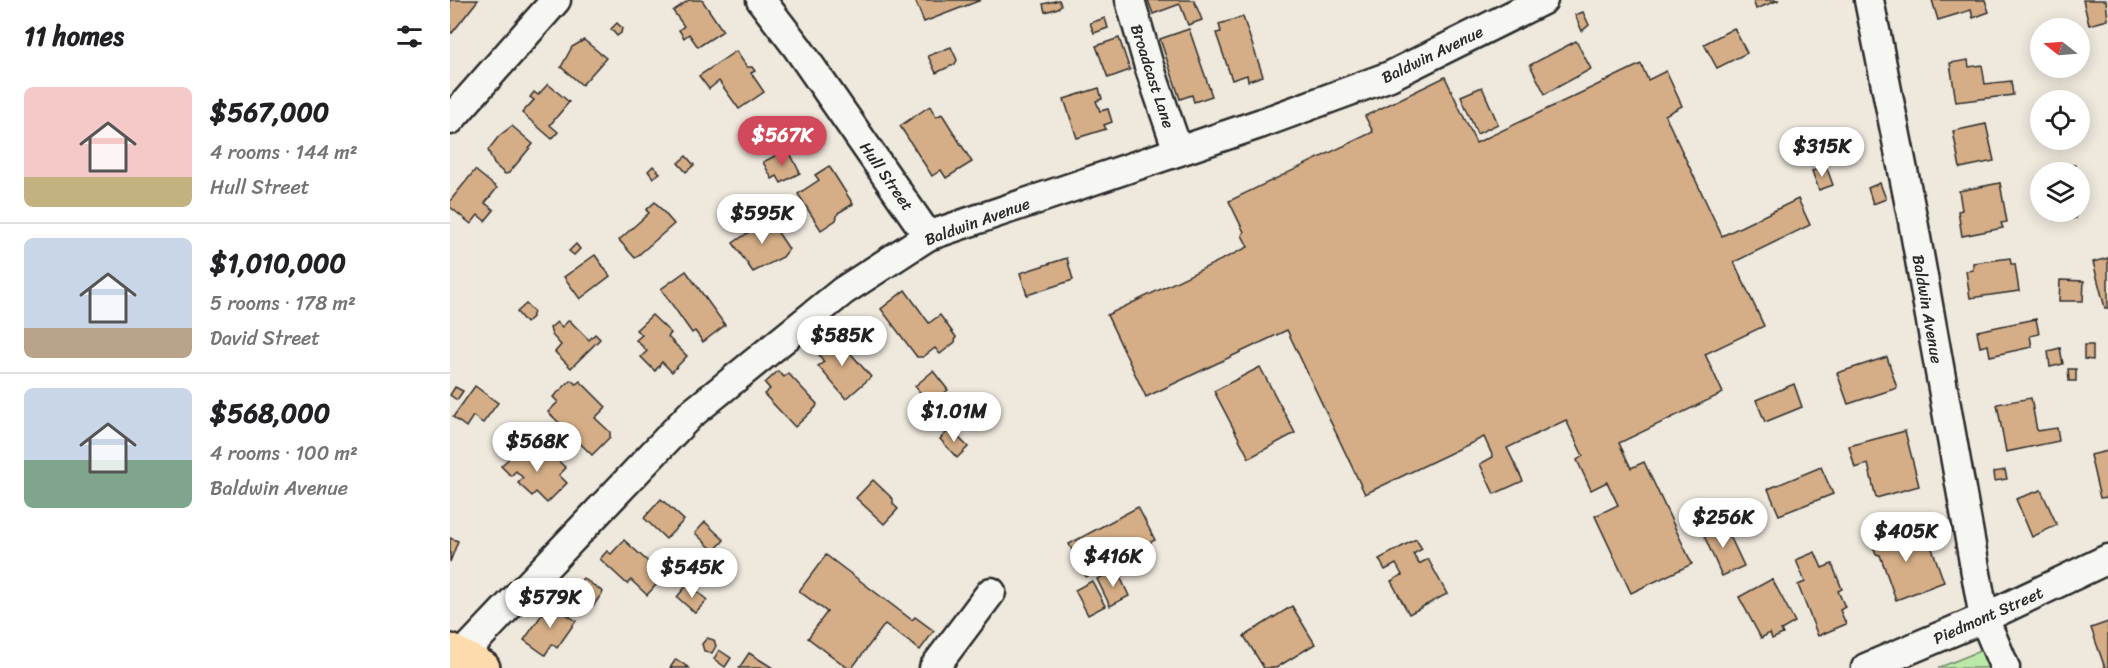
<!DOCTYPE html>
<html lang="en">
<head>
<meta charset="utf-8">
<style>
  body { margin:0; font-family:Sriracha,sans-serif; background:#f6f6f6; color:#202124; height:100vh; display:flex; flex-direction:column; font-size:22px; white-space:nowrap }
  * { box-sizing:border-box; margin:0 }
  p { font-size:20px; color:#757577 }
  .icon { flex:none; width:33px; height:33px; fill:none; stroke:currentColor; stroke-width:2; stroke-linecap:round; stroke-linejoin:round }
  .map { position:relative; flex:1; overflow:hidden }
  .drawer { display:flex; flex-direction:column; background:#fff; width:450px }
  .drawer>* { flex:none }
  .needle { width:39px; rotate:287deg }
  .controls { position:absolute; left:1580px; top:18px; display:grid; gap:12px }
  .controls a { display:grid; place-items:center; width:60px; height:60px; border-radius:50%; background:#fff; box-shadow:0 3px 15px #0003; font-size:30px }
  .price { position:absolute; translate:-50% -51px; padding:0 14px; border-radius:21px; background:#fff; color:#222; font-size:20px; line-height:39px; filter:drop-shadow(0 2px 3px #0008) }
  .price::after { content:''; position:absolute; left:50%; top:36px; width:18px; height:14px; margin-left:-9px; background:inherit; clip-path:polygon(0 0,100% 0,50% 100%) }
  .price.current { background:#d1495b; color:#fff }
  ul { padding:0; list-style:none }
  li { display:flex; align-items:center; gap:18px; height:150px; padding:0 24px }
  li+li { border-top:2px solid #e0e0e0 }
  li span { display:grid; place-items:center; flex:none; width:168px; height:120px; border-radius:9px; color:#555 }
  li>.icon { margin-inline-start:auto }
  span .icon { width:72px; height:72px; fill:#fffc; stroke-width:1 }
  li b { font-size:26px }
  h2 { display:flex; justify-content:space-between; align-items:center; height:72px; padding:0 24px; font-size:26px }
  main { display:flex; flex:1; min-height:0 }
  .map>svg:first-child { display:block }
  .green { fill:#bae9a8; stroke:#728a6a; stroke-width:1.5 }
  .building { fill:#d5ae87; stroke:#2b2b2b; stroke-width:1.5 }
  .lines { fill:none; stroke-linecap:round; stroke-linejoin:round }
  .minor-casing { stroke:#2b2b2b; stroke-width:33 }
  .major-casing { stroke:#2b2b2b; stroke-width:38 }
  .minor { stroke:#f6f6f2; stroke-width:28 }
  .major { stroke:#fedbac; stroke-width:33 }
  .labels { text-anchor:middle; stroke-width:5; stroke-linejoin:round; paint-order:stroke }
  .street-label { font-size:16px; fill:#2b2b2b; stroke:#f6f6f2 }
</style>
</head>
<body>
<main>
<section class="drawer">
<h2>11 homes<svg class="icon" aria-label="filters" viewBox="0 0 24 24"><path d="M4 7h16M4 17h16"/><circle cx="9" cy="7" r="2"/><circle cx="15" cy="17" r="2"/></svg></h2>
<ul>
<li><span style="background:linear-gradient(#f6c9c9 75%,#c2b280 0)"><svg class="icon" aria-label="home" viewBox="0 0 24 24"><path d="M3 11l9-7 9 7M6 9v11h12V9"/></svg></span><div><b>$567,000</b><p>4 rooms · 144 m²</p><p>Hull Street</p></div></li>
<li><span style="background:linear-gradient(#c9d6e8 75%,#b9a48a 0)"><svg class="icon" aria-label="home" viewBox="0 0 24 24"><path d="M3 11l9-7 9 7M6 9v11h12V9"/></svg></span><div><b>$1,010,000</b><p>5 rooms · 178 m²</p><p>David Street</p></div></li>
<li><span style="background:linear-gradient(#c9d6e8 60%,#7fa58c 0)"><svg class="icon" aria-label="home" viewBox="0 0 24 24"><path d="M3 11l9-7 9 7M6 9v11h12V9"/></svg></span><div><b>$568,000</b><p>4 rooms · 100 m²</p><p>Baldwin Avenue</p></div></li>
</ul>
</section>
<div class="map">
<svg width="1658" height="668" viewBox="0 0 1658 668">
  <rect width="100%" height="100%" fill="#efe8dd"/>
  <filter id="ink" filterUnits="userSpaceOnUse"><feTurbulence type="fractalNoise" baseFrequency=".0167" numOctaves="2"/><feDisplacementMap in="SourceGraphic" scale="12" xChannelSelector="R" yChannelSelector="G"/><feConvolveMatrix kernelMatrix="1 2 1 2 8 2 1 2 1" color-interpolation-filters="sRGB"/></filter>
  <g filter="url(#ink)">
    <polygon class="green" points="1532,650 1540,668 1488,668"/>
    <g class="building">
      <polygon points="0,0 28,0 2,33 0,31"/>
      <polygon points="239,0 252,0 273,31 248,47 239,34 234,38 229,30 234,26 223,11"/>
      <polygon points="465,0 531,0 474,22"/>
      <polygon points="609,0 611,5 608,8 595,12 593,4"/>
      <polygon points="698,0 744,0 752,20 738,25 730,4 703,14"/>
      <polygon points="1303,0 1329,0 1306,9"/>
      <polygon points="1482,0 1535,0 1539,12 1523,18 1521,10 1488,20"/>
      <polygon points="1633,0 1656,0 1658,20 1639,25"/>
      <polygon points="1133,12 1139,25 1132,31 1125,15"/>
      <polygon points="793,17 813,76 798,81 797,75 782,80 766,33 771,32 769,24"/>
      <polygon points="655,18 658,28 644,33 640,23"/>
      <polygon points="167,23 172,28 171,33 167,36 161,29"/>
      <polygon points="1284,28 1297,53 1267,68 1254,44"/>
      <polygon points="739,29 762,96 744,102 742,95 730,99 710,39"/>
      <polygon points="669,38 680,70 658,78 646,46"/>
      <polygon points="134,40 156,58 132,85 111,67 122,47"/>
      <polygon points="1126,41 1141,69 1095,94 1080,65"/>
      <polygon points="501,47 507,60 505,64 486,73 478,56"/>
      <polygon points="286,51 297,67 302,67 305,71 301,73 314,92 289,109 269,81 259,89 249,76"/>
      <polygon points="1518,60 1519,67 1532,65 1535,84 1561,81 1563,95 1506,102 1500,63"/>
      <polygon points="1191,64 1198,80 1216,71 1232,106 1215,115 1272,236 1348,199 1360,225 1284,262 1314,326 1255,354 1273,393 1169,443 1181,468 1194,462 1242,564 1181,593 1145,516 1168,505 1157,482 1141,490 1127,460 1133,456 1116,420 1057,448 1073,481 1044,494 1030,464 1043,457 1034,437 915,494 837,330 696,397 657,315 798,247 792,235 794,232 779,201 923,132 915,116 995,77 1026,143"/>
      <polygon points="1611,68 1622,68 1623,72 1611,74"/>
      <polygon points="98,84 119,102 100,125 108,132 102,139 72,113 84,100 80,97 84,92 88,95"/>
      <polygon points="1032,87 1048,124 1027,134 1011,96"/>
      <polygon points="649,88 652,99 646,101 650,111 658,109 662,122 654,125 656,129 627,138 614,99"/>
      <polygon points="480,106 486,117 492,114 522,162 496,178 491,170 482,176 450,126"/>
      <polygon points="1536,124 1544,161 1510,168 1503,131"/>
      <polygon points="62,126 83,144 59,173 55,174 44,164 38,150 49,136"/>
      <polygon points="338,149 350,173 331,183 327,176 322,179 313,162"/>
      <polygon points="236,156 244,165 236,172 228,163"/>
      <polygon points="1625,165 1626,172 1601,172 1601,168"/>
      <polygon points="203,166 210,173 203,178 198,171"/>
      <polygon points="379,166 403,204 388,213 386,220 371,230 348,194 369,180 365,175"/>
      <polygon points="1376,166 1383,185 1369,190 1362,171"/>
      <polygon points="25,170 47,188 35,203 44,210 35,221 28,215 21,224 0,207 0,201"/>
      <polygon points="1430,183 1436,199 1423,204 1418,188"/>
      <polygon points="1550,183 1557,222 1551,223 1553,228 1512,236 1508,211 1512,210 1509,191"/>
      <polygon points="205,202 224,224 185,258 169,240 199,213 196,210"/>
      <polygon points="1605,212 1625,212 1626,218 1606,220"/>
      <polygon points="314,216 319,219 339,249 333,257 303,272 283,243 305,228 303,223"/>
      <polygon points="126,244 130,249 124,255 119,251"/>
      <polygon points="145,255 160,276 130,299 114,277"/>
      <polygon points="617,258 623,280 577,295 570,273"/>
      <polygon points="1560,258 1561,264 1565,264 1569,291 1520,298 1516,271 1523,270 1523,263"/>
      <polygon points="1658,258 1658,308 1655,308 1643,262"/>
      <polygon points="236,271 275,325 253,342 245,331 242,333 211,289"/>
      <polygon points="1610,280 1634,281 1633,301 1609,301"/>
      <polygon points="455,290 479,323 490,315 506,337 505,342 490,354 485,348 473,357 467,357 431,309"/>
      <polygon points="76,304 84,312 82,317 76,323 67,312"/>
      <polygon points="202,315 221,333 218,337 237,356 222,372 212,362 205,371 191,357 197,351 186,340 192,335 186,330"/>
      <polygon points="1586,319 1589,334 1580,336 1582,347 1540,356 1538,345 1530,347 1527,331"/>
      <polygon points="119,320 139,340 145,334 150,339 121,368 105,352 111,345 102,335 100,328 107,322 112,327"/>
      <polygon points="385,335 421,377 396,399 368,366 374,362 368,353 368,350"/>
      <polygon points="1634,345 1643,345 1643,360 1634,359"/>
      <polygon points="1610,348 1613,364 1600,367 1598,351"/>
      <polygon points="1437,357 1447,388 1398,404 1387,373"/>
      <polygon points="810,367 845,433 799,458 764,391"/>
      <polygon points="1618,369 1626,369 1626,381 1619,381"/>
      <polygon points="328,371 334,377 338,373 367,404 366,407 345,427 314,394 320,389 315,383"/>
      <polygon points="483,371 498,390 480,405 465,386"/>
      <polygon points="121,380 126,384 130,381 156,407 145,418 160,432 160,437 142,455 98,412 108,402 103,397"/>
      <polygon points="1344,384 1352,407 1315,422 1306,400"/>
      <polygon points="25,386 48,403 33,423 23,416 16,427 3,417"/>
      <polygon points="5,387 13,391 7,400 0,395"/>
      <polygon points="1581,398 1587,431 1607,428 1609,441 1556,452 1547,404"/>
      <polygon points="500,429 518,447 507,458 490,439"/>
      <polygon points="1455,431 1469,486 1426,498 1418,464 1405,468 1399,446"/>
      <polygon points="74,444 82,451 84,449 96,461 102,455 116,468 109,475 117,483 97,503 86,492 82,496 68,483 73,478 66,471 61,476 51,466"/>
      <polygon points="1658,451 1658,497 1650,498 1640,455"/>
      <polygon points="1371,467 1383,494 1329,515 1318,489"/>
      <polygon points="1555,470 1557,479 1545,481 1544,472"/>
      <polygon points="423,480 443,499 443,504 448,509 434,524 406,498"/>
      <polygon points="1591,490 1607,525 1582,537 1566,499"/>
      <polygon points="211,499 234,520 216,539 194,518"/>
      <polygon points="688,507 705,540 636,577 619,544"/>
      <polygon points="1273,521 1294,566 1272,576 1252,531"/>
      <polygon points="255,522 274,540 264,551 245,533"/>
      <polygon points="1444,523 1452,545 1450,550 1479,540 1494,582 1446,600 1430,555 1426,554 1418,532"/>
      <polygon points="0,538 8,541 0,562"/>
      <polygon points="966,539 972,549 963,554 969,564 978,559 997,594 959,614 941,581 952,575 946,564 935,570 929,559"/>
      <polygon points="174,540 214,576 197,595 181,580 177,584 150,559 157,551 161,554"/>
      <polygon points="1365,552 1372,568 1382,564 1392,589 1388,591 1395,607 1390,610 1396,624 1368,636 1348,585 1355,582 1346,560"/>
      <polygon points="376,555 462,620 465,617 484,631 470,650 435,624 402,668 398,668 358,638 377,612 349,591"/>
      <polygon points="667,570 679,596 660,606 647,579"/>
      <polygon points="133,578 153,592 144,605 124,591"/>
      <polygon points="1322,579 1345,622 1331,630 1333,634 1322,639 1320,633 1311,638 1289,597"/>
      <polygon points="642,581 655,606 638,615 625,590"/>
      <polygon points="238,584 257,600 245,613 227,597"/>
      <polygon points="100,603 126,621 107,648 102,644 95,655 74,640"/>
      <polygon points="842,606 865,644 826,668 814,668 794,636"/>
      <polygon points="1658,622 1658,668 1655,668 1641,628"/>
      <polygon points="257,638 264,640 266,646 262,653 254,651 252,644"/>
      <polygon points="269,650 281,658 275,667 264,659"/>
      <polygon points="299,653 323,668 289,668"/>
      <polygon points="226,659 239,668 220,668"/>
    </g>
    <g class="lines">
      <g class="minor-casing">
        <g id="minor">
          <polyline points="311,0 347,47 478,236"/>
          <polyline points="680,0 698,63 728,151"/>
          <polyline points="1419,0 1463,221 1534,618 1555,668"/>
          <polyline points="0,120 106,0"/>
          <polyline points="11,656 240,415 393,291 478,236 812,123 940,76 1093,0"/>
          <polyline points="484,668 541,592"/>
          <polyline points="1416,668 1534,618 1658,559"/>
        </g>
      </g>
      <g class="major-casing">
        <polyline id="major" points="0,651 33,668"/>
      </g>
      <use href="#minor" class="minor"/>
      <use href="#major" class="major"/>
    </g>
  </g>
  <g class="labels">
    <g class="street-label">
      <text transform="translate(982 54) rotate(-26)" y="6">Baldwin Avenue</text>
      <text transform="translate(703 76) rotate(72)" y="6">Broadcast Lane</text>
      <text transform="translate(437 176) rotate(55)" y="6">Hull Street</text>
      <text transform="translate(527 221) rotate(-20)" y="6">Baldwin Avenue</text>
      <text transform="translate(1478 309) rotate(80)" y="6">Baldwin Avenue</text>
      <text transform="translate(1538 615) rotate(-24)" y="6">Piedmont Street</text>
    </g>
  </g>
</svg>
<div class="controls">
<a><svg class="needle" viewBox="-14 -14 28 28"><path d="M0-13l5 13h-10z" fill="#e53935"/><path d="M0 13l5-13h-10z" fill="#757577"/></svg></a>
<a><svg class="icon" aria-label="locate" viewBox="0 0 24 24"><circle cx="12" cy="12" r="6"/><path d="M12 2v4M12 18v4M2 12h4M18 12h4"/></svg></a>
<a><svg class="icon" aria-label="layers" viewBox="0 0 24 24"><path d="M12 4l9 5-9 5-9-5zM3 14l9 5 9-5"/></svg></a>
</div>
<b class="price current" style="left:332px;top:167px">$567K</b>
<b class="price" style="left:1372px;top:178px">$315K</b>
<b class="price" style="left:312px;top:245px">$595K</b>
<b class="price" style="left:392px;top:367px">$585K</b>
<b class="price" style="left:504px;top:443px">$1.01M</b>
<b class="price" style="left:87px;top:473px">$568K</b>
<b class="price" style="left:1273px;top:549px">$256K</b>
<b class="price" style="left:1456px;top:563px">$405K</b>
<b class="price" style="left:663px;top:588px">$416K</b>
<b class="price" style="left:242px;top:599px">$545K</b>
<b class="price" style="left:100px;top:629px">$579K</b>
</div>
</main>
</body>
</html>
